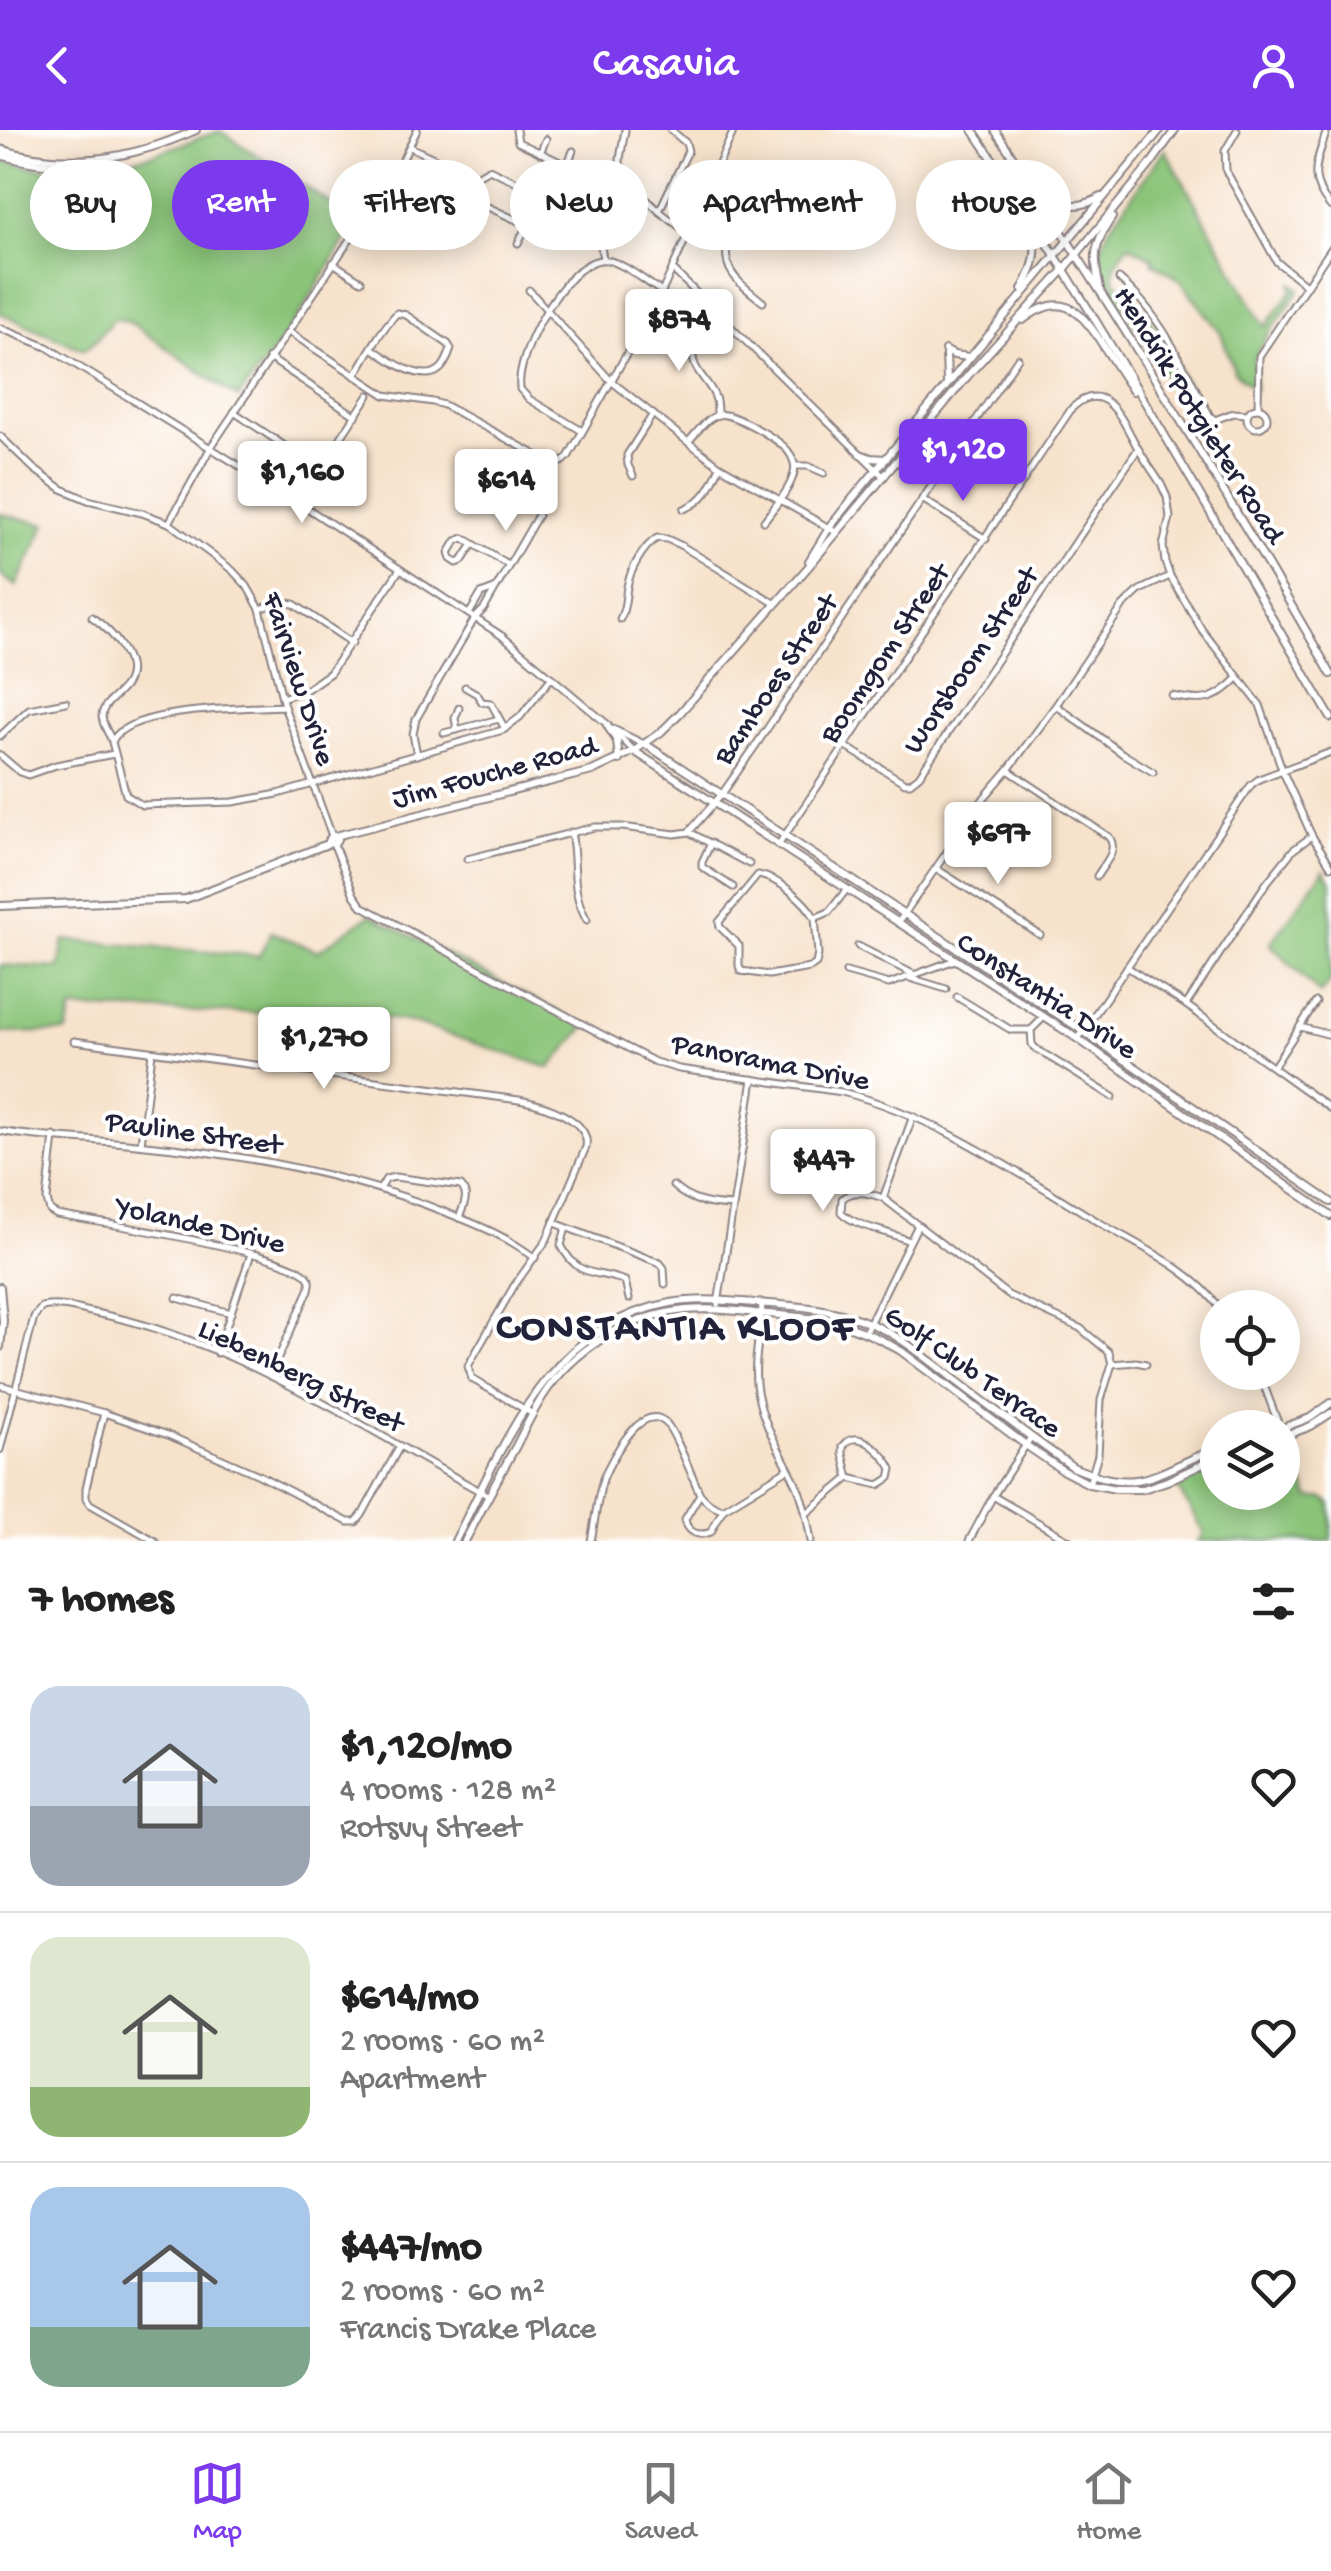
<!DOCTYPE html>
<html lang="en">
<head>
<meta charset="utf-8">
<style>
  body { margin:0; font-family:"Gochi Hand",sans-serif; background:#f2f2f2; color:#222; height:100vh; display:flex; flex-direction:column; font-size:38px; white-space:nowrap }
  * { box-sizing:border-box; margin:0 }
  p { font-size:32px; color:#767676 }
  .icon { flex:none; width:55px; height:55px; fill:none; stroke:currentColor; stroke-width:2; stroke-linecap:round; stroke-linejoin:round }
  .map { position:relative; height:1411px; overflow:hidden }
  .drawer { display:flex; flex-direction:column; background:#fff; flex:1 }
  .drawer>* { flex:none }
  .banner { position:absolute; left:30px; top:30px; width:1272px; height:90px; display:flex; gap:20px }
  .fabs { position:absolute; left:1200px; top:1160px; display:grid; gap:20px }
  .fabs a { display:grid; place-items:center; width:100px; height:100px; border-radius:50%; background:#fff; box-shadow:0 5px 25px #0003; font-size:50px }
  .price { position:absolute; translate:-50% -85px; padding:0 22px; border-radius:10px; background:#fff; color:#222; font-size:32px; line-height:65px; filter:drop-shadow(0 2px 5px #0008) }
  .price::after { content:''; position:absolute; left:50%; top:60px; width:30px; height:22px; margin-left:-15px; background:inherit; clip-path:polygon(0 0,100% 0,50% 100%) }
  .price.active { background:#7c3aed; color:#fff }
  ul { padding:0; list-style:none }
  li { display:flex; align-items:center; gap:30px; height:250px; padding:0 30px }
  li+li { border-top:2px solid #e0e0e0 }
  li span { display:grid; place-items:center; flex:none; width:280px; height:200px; border-radius:30px; color:#555 }
  li>.icon { margin-inline-start:auto }
  span .icon { width:120px; height:120px; fill:#fffc; stroke-width:1 }
  li b { font-size:42px }
  h2 { display:flex; justify-content:space-between; align-items:center; height:120px; padding:0 30px; font-size:42px }
  .pill { padding:0 35px; border-radius:45px; background:#fff; box-shadow:0 5px 25px #0003; font-size:35px; line-height:90px }
  .pill.active { background:#7c3aed; color:#fff }
  header { display:flex; justify-content:space-between; align-items:center; height:130px; padding:0 30px; background:#7c3aed; color:#fff; font-size:45px; font-weight:600 }
  .tabs { display:flex; justify-content:space-around; align-items:center; height:140px; border-top:2px solid #e0e0e0; background:#fff; font-size:28px; color:#767676 }
  .tabs a { display:grid; justify-items:center; gap:5px }
  .tabs .active { color:#7c3aed }
  .map>svg:first-child { display:block }
  .green { fill:#8ac478; stroke:#56735a; stroke-width:2.5 }
  .lines { fill:none; stroke-linecap:round; stroke-linejoin:round }
  .street-casing { stroke:#8c8283; stroke-width:9 }
  .secondary-casing { stroke:#8c8283; stroke-width:10 }
  .street { stroke:#fff; stroke-width:5 }
  .secondary { stroke:#fff; stroke-width:6 }
  .labels { text-anchor:middle; stroke-width:8; stroke-linejoin:round; paint-order:stroke }
  .street-label { font-size:30px; fill:#22223b; stroke:#fff }
  .district-label { font-size:40px; font-weight:bold; letter-spacing:2.5px; fill:#22223b; stroke:#fff }
</style>
</head>
<body>
<header><svg class="icon" aria-label="back" viewBox="0 0 24 24"><path d="M15 5l-7 7 7 7"/></svg>Casavia<svg class="icon" aria-label="person" viewBox="0 0 24 24"><circle cx="12" cy="8" r="4"/><path d="M4 21q1-7 8-7t8 7"/></svg></header>
<div class="map">
<svg width="1331" height="1411" viewBox="0 0 1331 1411">
  <rect width="100%" height="100%" fill="#fff"/>
  <filter id="ink" filterUnits="userSpaceOnUse"><feTurbulence type="fractalNoise" baseFrequency=".01" numOctaves="2"/><feDisplacementMap in="SourceGraphic" scale="20" xChannelSelector="R" yChannelSelector="G"/><feConvolveMatrix kernelMatrix="1 2 1 2 8 2 1 2 1" color-interpolation-filters="sRGB"/></filter>
  <filter id="wash" filterUnits="userSpaceOnUse"><feTurbulence type="fractalNoise" baseFrequency=".0048" numOctaves="4" result="noise"/><feDisplacementMap in="SourceGraphic" scale="40" xChannelSelector="R" yChannelSelector="G"/><feGaussianBlur stdDeviation="2.25" result="paint"/><feColorMatrix in="noise" values="0 0 0 0 0 0 0 0 0 0 0 0 0 0 0 0 0 1.4 0 .05"/><feComposite in="paint" operator="in"/></filter>
  <g filter="url(#wash)">
    <rect width="100%" height="100%" fill="#f7e2cb"/>
    <g class="green">
      <polygon points="220,1 357,91 289,202 238,268 131,193 115,188 93,213 84,220 0,183 0,31 40,38 88,41 154,24"/>
      <polygon points="1165,19 1265,197 1293,160 1292,153 1300,159 1260,217 1254,232 1255,260 1235,243 1221,203 1179,149 1153,133 1153,128 1128,115 1114,137 1114,150 1146,181 1201,282 1190,288 1101,140 1099,122 1109,98"/>
      <polygon points="0,384 46,394 16,456 0,444"/>
      <polygon points="1324,740 1331,751 1331,851 1320,864 1270,814"/>
      <polygon points="370,785 586,896 550,938 411,892 364,885 72,879 67,902 0,903 0,835 59,838 64,810 259,826 271,802 318,821"/>
      <polygon points="1283,1313 1287,1314 1310,1368 1324,1368 1331,1374 1331,1411 1198,1411 1204,1403 1174,1352 1217,1332 1218,1362 1282,1362"/>
    </g>
  </g>
  <g filter="url(#ink)">
    <g class="lines">
      <g class="street-casing">
        <g id="street">
          <polyline points="516,0 518,12 575,39"/>
          <polyline points="625,0 620,29 621,45 659,81 689,104"/>
          <polyline points="1237,0 1225,21 1226,41 1277,132 1306,155"/>
          <path d="M1327 0C1317 33 1306 48 1331 77"/>
          <polyline points="410,17 475,47 489,39 563,74"/>
          <polyline points="540,23 546,9"/>
          <polyline points="567,35 573,21"/>
          <polyline points="443,51 450,36"/>
          <polyline points="462,65 527,95"/>
          <polyline points="466,67 475,47"/>
          <polyline points="700,79 730,96 741,74"/>
          <polyline points="659,81 688,21 686,13 671,0"/>
          <path d="M730 96C719 139 732 147 763 172"/>
          <polyline points="598,97 603,129"/>
          <polyline points="518,113 543,64"/>
          <polyline points="333,133 361,151"/>
          <polyline points="673,140 884,347"/>
          <path d="M1119 149C1162 184 1184 239 1210 286L1215 290 1233 283 1247 284"/>
          <polyline points="529,160 611,251 688,312 720,336 836,402"/>
          <polyline points="0,198 47,217 298,372 502,506 607,594"/>
          <path d="M289 202 385 265 433 272 444 275 540 327C550 332 559 338 568 327L662 162 734 0"/>
          <path d="M693 221C691 241 709 250 715 267 717 272 717 280 717 285"/>
          <polyline points="269,228 356,286"/>
          <path d="M355 246C367 225 380 201 397 183L406 185 448 214 451 219C449 225 445 236 439 240 421 254 386 228 372 218"/>
          <polyline points="1258,278 1259,226 1331,119"/>
          <circle cx="1257" cy="288" r="10"/>
          <polyline points="234,282 319,339 331,319"/>
          <path d="M582 301 529 269 520 259C515 225 564 135 600 130 617 127 647 153 662 162"/>
          <polyline points="0,306 34,339 62,359 88,370 142,383 169,393 232,440 247,456 260,479 284,576 332,706"/>
          <polyline points="340,309 369,265"/>
          <path d="M688 312C696 304 706 288 718 285 731 281 780 310 788 321 793 327 796 336 794 343 790 360 774 377 764 391"/>
          <polyline points="795,336 808,336 824,343"/>
          <polyline points="633,346 628,335 627,325 653,284"/>
          <polyline points="304,361 319,339"/>
          <polyline points="922,369 986,409"/>
          <path d="M684 379C704 372 712 355 720 336"/>
          <polyline points="169,393 211,317 401,33 417,0"/>
          <polyline points="473,414 462,431 457,433 451,429 449,423 456,411 464,408 467,410 508,435"/>
          <polyline points="260,479 281,472 294,474 352,513"/>
          <polyline points="469,484 481,464 494,459"/>
          <path d="M92 487C110 500 140 530 126 554 119 566 103 572 102 586 102 594 108 602 111 609"/>
          <path d="M620 489C626 478 625 469 627 457 630 440 643 417 657 408L667 409 682 416 776 474"/>
          <polyline points="465,557 477,564 482,572 491,573 505,599"/>
          <path d="M1172 566C1204 573 1215 571 1238 548"/>
          <polyline points="282,568 307,559 330,543 400,439"/>
          <path d="M284 576C250 578 125 577 112 612L126 665 142 675 233 672 278 664 503 600 520 587 552 547"/>
          <polyline points="1057,576 1123,624 1153,642"/>
          <polyline points="613,599 644,614"/>
          <polyline points="457,600 455,588 459,578"/>
          <polyline points="615,602 634,621"/>
          <polyline points="444,603 499,589"/>
          <polyline points="0,606 29,579 66,572"/>
          <polyline points="848,618 905,653 910,653 919,646 1138,319"/>
          <polyline points="0,625 20,642 28,645 56,635 114,624"/>
          <polyline points="417,625 413,604 416,589 475,488 484,479 538,385 537,375 502,355"/>
          <path d="M1008 640 1109 707C1119 720 1104 734 1097 746"/>
          <polyline points="978,677 1013,697"/>
          <path d="M571 702C578 736 569 758 587 790"/>
          <polyline points="689,702 749,734"/>
          <polyline points="711,713 702,732 702,737 733,757"/>
          <path d="M779 714 1072 278C1107 245 1124 295 1139 320 1146 332 1154 343 1161 354L1167 367 1170 387 1163 416 1165 432 1170 446 1202 500 1260 575 1283 642 1312 706 1331 736"/>
          <path d="M334 715 354 765 362 776 601 904 655 932 679 939 842 962C937 986 1019 1044 1102 1094 1143 1118 1191 1139 1220 1178"/>
          <polyline points="467,729 595,697 622,697 675,704 689,702 722,664 754,618 1018,228"/>
          <polyline points="937,739 1040,805"/>
          <path d="M815 788 818 824 816 834 810 838 769 845 741 841 739 836V816L720 797 719 792 758 745C778 748 805 770 815 788L829 782 847 759"/>
          <polyline points="898,793 984,668 1008,640 1056,575 1123,476 1140,460 1170,446"/>
          <polyline points="858,816 913,844"/>
          <polyline points="1127,837 1186,875 1331,979"/>
          <polyline points="846,842 889,854 955,830"/>
          <polyline points="907,847 946,859"/>
          <polyline points="957,867 1011,900 1031,900 1044,887"/>
          <polyline points="1186,875 1265,755 1293,720 1312,706"/>
          <polyline points="1300,897 1331,905"/>
          <polyline points="1031,900 1032,914 1035,918 1113,967"/>
          <polyline points="1078,909 1251,655 1259,649 1331,622"/>
          <path d="M74 911 519 970C541 974 591 989 586 1017L546 1111 514 1156 468 1236 472 1249 533 1284"/>
          <polyline points="1274,936 1316,872"/>
          <path d="M0 1001C43 1009 91 1009 136 1014 242 1024 348 1043 447 1083 479 1095 508 1107 535 1128"/>
          <path d="M54 1006 47 1070 50 1081 57 1085C98 1092 287 1122 307 1146 312 1152 310 1153 309 1160L270 1246"/>
          <polyline points="141,1014 152,923"/>
          <path d="M673 1056C690 1072 710 1075 733 1076"/>
          <path d="M380 1059 386 1049 395 1047 461 1056C470 1066 463 1077 459 1088"/>
          <polyline points="883,1068 913,986"/>
          <polyline points="555,1093 660,1133 664,1138 665,1154"/>
          <path d="M566 1098 561 1115C578 1149 596 1140 625 1151L629 1169"/>
          <path d="M909 1111C889 1101 855 1097 841 1082L842 1069C852 1059 870 1063 883 1068L1008 1165 1080 1198 1109 1222 1112 1234 1101 1270 1098 1325 1089 1354"/>
          <polyline points="177,1168 231,1183"/>
          <path d="M762 1173C761 1203 751 1236 758 1266 764 1298 785 1328 798 1358 805 1375 808 1393 811 1411"/>
          <polyline points="718,1174 753,949"/>
          <polyline points="865,1202 918,1095"/>
          <polyline points="217,1223 251,1124"/>
          <polyline points="1112,1234 1136,1232 1146,1234"/>
          <polyline points="1259,1242 1280,1298"/>
          <polyline points="0,1255 104,1283 168,1305 259,1345 348,1392 356,1392 362,1385 400,1316"/>
          <polyline points="104,1283 86,1358 86,1368 90,1374 155,1411"/>
          <path d="M0 1320 34 1187 42 1177C59 1173 77 1179 95 1183 233 1209 366 1300 489 1366"/>
          <path d="M700 1364 685 1389C687 1403 699 1407 711 1402L723 1379"/>
          <polyline points="993,1366 1070,1411"/>
          <path d="M807 1383 849 1348 879 1355 890 1348 892 1339C887 1328 865 1303 850 1310 847 1311 846 1314 843 1316V1324L849 1348"/>
          <path d="M591 1411C595 1391 597 1369 603 1349 610 1331 641 1271 665 1292 675 1301 693 1349 700 1364 707 1372 712 1376 723 1379L788 1339"/>
          <polyline points="969,1411 993,1366 1031,1307"/>
        </g>
      </g>
      <g class="secondary-casing">
        <g id="secondary">
          <path d="M973 0C1102 190 1214 391 1331 588"/>
          <path d="M995 0C1113 177 1225 359 1331 544"/>
          <path d="M0 19C69 40 132 29 196 0"/>
          <path d="M0 25C29 33 67 41 96 30"/>
          <path d="M1032 52C1055 72 1071 84 1101 67"/>
          <path d="M1022 159C1039 131 1038 116 1028 86"/>
          <path d="M1100 159C1093 127 1093 115 1112 87"/>
          <path d="M1023 190C1061 161 1079 178 1101 212 1112 229 1122 245 1133 261"/>
          <polyline points="945,220 954,225 969,227"/>
          <polyline points="946,223 947,252"/>
          <polyline points="860,324 871,328 886,329"/>
          <polyline points="809,431 829,398 852,369 1160,0"/>
          <polyline points="607,595 617,611 619,630"/>
          <polyline points="645,614 1083,901 1331,1072"/>
          <polyline points="634,621 1078,909 1331,1086"/>
          <polygon points="332,706 337,709 334,715 328,711"/>
          <polyline points="335,706 592,641 634,621 661,602 680,583 809,436 971,242 1063,141 1150,35 1175,0"/>
          <polyline points="0,776 186,769 330,713"/>
          <polyline points="0,1157 3,1191 0,1217"/>
          <polyline points="1282,1298 1310,1288 1331,1273"/>
          <polyline points="1282,1307 1311,1296 1331,1283"/>
          <path d="M455 1411C506 1312 547 1195 671 1173 699 1168 727 1171 755 1173 801 1176 847 1179 888 1202 910 1214 930 1231 950 1246 991 1277 1031 1308 1073 1337 1142 1367 1156 1341 1218 1318"/>
          <path d="M465 1411C482 1379 498 1348 516 1316 526 1297 536 1274 550 1256 582 1214 633 1185 686 1180 709 1178 732 1180 755 1183 816 1188 846 1188 901 1221L1027 1316 1062 1340 1089 1354 1116 1359H1143L1167 1351 1218 1327"/>
        </g>
      </g>
      <use href="#street" class="street"/>
      <use href="#secondary" class="secondary"/>
    </g>
  </g>
  <g class="labels">
    <g class="street-label">
      <text transform="translate(1201 284) rotate(58)" y="10">Hendrik Potgieter Road</text>
      <text transform="translate(883 522) rotate(-56)" y="10">Boomgom Street</text>
      <text transform="translate(969 529) rotate(-56)" y="10">Worsboom Street</text>
      <text transform="translate(301 548) rotate(72)" y="10">Fairview Drive</text>
      <text transform="translate(774 548) rotate(-56)" y="10">Bamboes Street</text>
      <text transform="translate(494 640) rotate(-15)" y="10">Jim Fouche Road</text>
      <text transform="translate(1048 864) rotate(33)" y="10">Constantia Drive</text>
      <text transform="translate(771 930) rotate(11)" y="10">Panorama Drive</text>
      <text transform="translate(194 1001) rotate(8)" y="10">Pauline Street</text>
      <text transform="translate(201 1093) rotate(13)" y="10">Yolande Drive</text>
      <text transform="translate(974 1240) rotate(35)" y="10">Golf Club Terrace</text>
      <text transform="translate(302 1244) rotate(26)" y="10">Liebenberg Street</text>
    </g>
    <g class="district-label">
      <text x="676" y="1208">CONSTANTIA KLOOF</text>
    </g>
  </g>
</svg>
<div class="fabs">
<a><svg class="icon" aria-label="locate" viewBox="0 0 24 24"><circle cx="12" cy="12" r="6"/><path d="M12 2v4M12 18v4M2 12h4M18 12h4"/></svg></a>
<a><svg class="icon" aria-label="layers" viewBox="0 0 24 24"><path d="M12 4l9 5-9 5-9-5zM3 14l9 5 9-5"/></svg></a>
</div>
<b class="price" style="left:679px;top:244px">$874</b>
<b class="price active" style="left:963px;top:374px">$1,120</b>
<b class="price" style="left:302px;top:396px">$1,160</b>
<b class="price" style="left:506px;top:404px">$614</b>
<b class="price" style="left:998px;top:757px">$697</b>
<b class="price" style="left:324px;top:962px">$1,270</b>
<b class="price" style="left:823px;top:1084px">$447</b>
<div class="banner">
<a class="pill">Buy</a>
<a class="pill active">Rent</a>
<a class="pill">Filters</a>
<a class="pill">New</a>
<a class="pill">Apartment</a>
<a class="pill">House</a>
</div>
</div>
<section class="drawer">
<h2>7 homes<svg class="icon" aria-label="filters" viewBox="0 0 24 24"><path d="M4 7h16M4 17h16"/><circle cx="9" cy="7" r="2"/><circle cx="15" cy="17" r="2"/></svg></h2>
<ul>
<li><span style="background:linear-gradient(#c9d6e8 60%,#9aa5b1 0)"><svg class="icon" aria-label="home" viewBox="0 0 24 24"><path d="M3 11l9-7 9 7M6 9v11h12V9"/></svg></span><div><b>$1,120/mo</b><p>4 rooms · 128 m²</p><p>Rotsvy Street</p></div><svg class="icon" aria-label="heart" viewBox="0 0 24 24"><path d="M12 20l-8-8c-3-5 5-10 8-4 3-6 11-1 8 4z"/></svg></li>
<li><span style="background:linear-gradient(#dfe7d0 75%,#8fb573 0)"><svg class="icon" aria-label="home" viewBox="0 0 24 24"><path d="M3 11l9-7 9 7M6 9v11h12V9"/></svg></span><div><b>$614/mo</b><p>2 rooms · 60 m²</p><p>Apartment</p></div><svg class="icon" aria-label="heart" viewBox="0 0 24 24"><path d="M12 20l-8-8c-3-5 5-10 8-4 3-6 11-1 8 4z"/></svg></li>
<li><span style="background:linear-gradient(#a9c7e8 70%,#7fa58c 0)"><svg class="icon" aria-label="home" viewBox="0 0 24 24"><path d="M3 11l9-7 9 7M6 9v11h12V9"/></svg></span><div><b>$447/mo</b><p>2 rooms · 60 m²</p><p>Francis Drake Place</p></div><svg class="icon" aria-label="heart" viewBox="0 0 24 24"><path d="M12 20l-8-8c-3-5 5-10 8-4 3-6 11-1 8 4z"/></svg></li>
</ul>
</section>
<nav class="tabs">
<a class="active"><svg class="icon" aria-label="map" viewBox="0 0 24 24"><path d="M3 6l6-2 6 2 6-2v14l-6 2-6-2-6 2zM9 4v14M15 6v14"/></svg>Map</a>
<a><svg class="icon" aria-label="saved" viewBox="0 0 24 24"><path d="M7 4h10v16l-5-4-5 4z"/></svg>Saved</a>
<a><svg class="icon" aria-label="home" viewBox="0 0 24 24"><path d="M3 11l9-7 9 7M6 9v11h12V9"/></svg>Home</a>
</nav>
</body>
</html>
